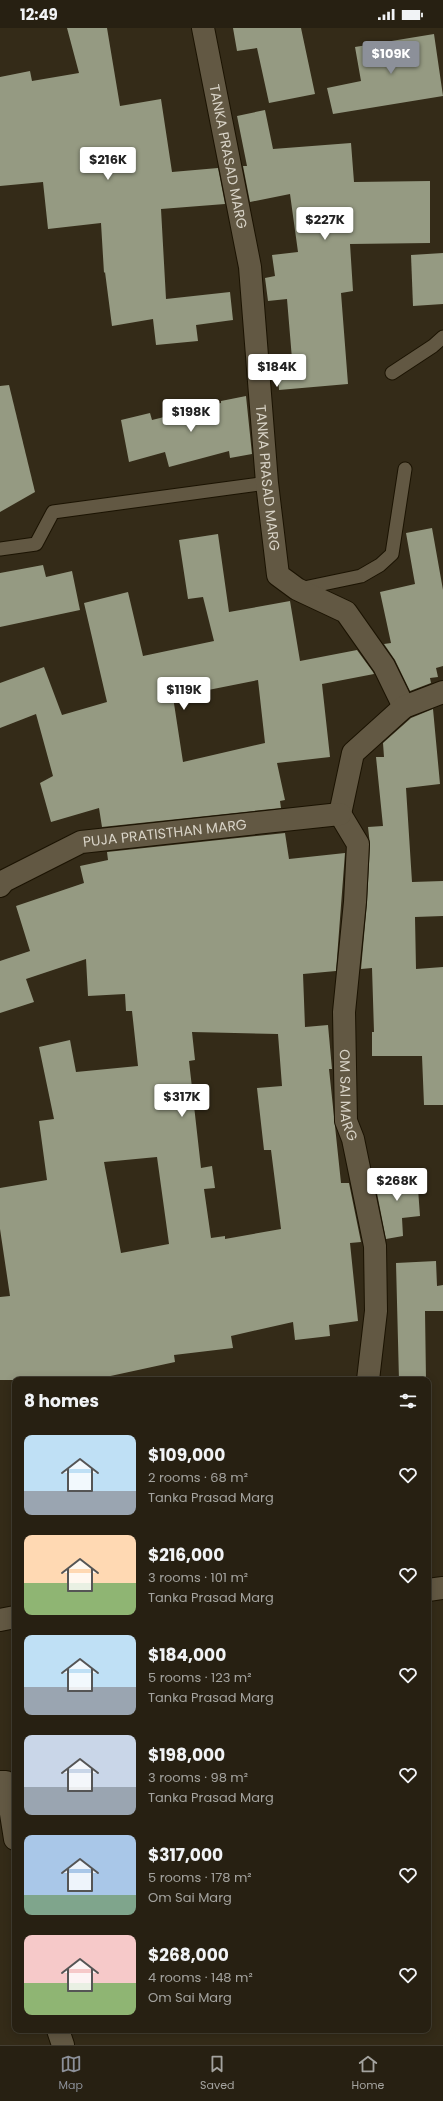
<!DOCTYPE html>
<html lang="en">
<head>
<meta charset="utf-8">
<style>
  body { margin:0; font-family:Poppins,sans-serif; background:#332d20; color:#f1f3f6; height:100vh; display:flex; flex-direction:column; font-size:15px; white-space:nowrap }
  * { box-sizing:border-box; margin:0 }
  p { font-size:13px; color:#a4a39f }
  .icon { flex:none; width:22px; height:22px; fill:none; stroke:currentColor; stroke-width:2; stroke-linecap:round; stroke-linejoin:round }
  .map { position:relative; flex:1; overflow:hidden }
  .sheet { position:absolute; left:12px; top:1349px; width:419px; height:656px; display:flex; flex-direction:column; background:#272012; border-radius:8px; box-shadow:0 2px 10px #0003,0 0 0 1px #433e32 }
  .sheet>* { flex:none }
  .price { position:absolute; translate:-50% -34px; padding:0 9px; border-radius:4px; background:#fff; color:#222; font-size:13px; line-height:26px; filter:drop-shadow(0 1px 2px #0008) }
  .price::after { content:''; position:absolute; left:50%; top:24px; width:12px; height:9px; margin-left:-6px; background:inherit; clip-path:polygon(0 0,100% 0,50% 100%) }
  .price.current { background:#8c9099; color:#fff }
  ul { padding:0; list-style:none }
  li { display:flex; align-items:center; gap:12px; height:100px; padding:0 12px }
  li span { display:grid; place-items:center; flex:none; width:112px; height:80px; border-radius:8px; color:#555 }
  li>.icon { margin-inline-start:auto }
  span .icon { width:48px; height:48px; fill:#fffc; stroke-width:1 }
  li b { font-size:17px }
  h2 { display:flex; justify-content:space-between; align-items:center; height:48px; padding:0 12px; font-size:17px }
  .status { display:flex; justify-content:space-between; align-items:center; height:28px; padding:0 20px; background:#272012; direction:ltr }
  .status svg { height:11px; fill:currentColor }
  .menu { display:flex; justify-content:space-around; align-items:center; height:56px; border-top:1px solid #433e32; background:#272012; font-size:11px; color:#a4a39f }
  .menu a { display:grid; justify-items:center; gap:2px }
  .menu .current { color:#8c9099 }
  .map>svg:first-child { display:block }
  .building { fill:#959a82; fill-rule:evenodd }
  .lines { fill:none; stroke-linecap:round; stroke-linejoin:round }
  .lane-casing { stroke:#1b1302; stroke-width:15 }
  .street-casing { stroke:#1b1302; stroke-width:24 }
  .lane { stroke:#625843; stroke-width:13 }
  .street { stroke:#625843; stroke-width:22 }
  .labels { text-anchor:middle; stroke-width:4; stroke-linejoin:round; paint-order:stroke }
  .street-label { font-size:14px; fill:#d8d3c7; stroke:#18140b }
</style>
</head>
<body>
<div class="status"><b>12:49</b><svg viewBox="0 0 49 12"><path d="M0 12V9h3v3zM5 12V6h3v6zM10 12V3h3v9zM15 12V0h3v12zM26 1h20v11H26zM47 4h2v5h-2z"/></svg></div>
<div class="map">
<svg width="443" height="2017" viewBox="0 0 443 2017">
  <rect width="100%" height="100%" fill="#342b18"/>
  <g class="building">
    <polygon points="67,0 107,0 120,78 161,71 172,144 218,140 225,176 161,181 166,271 230,264 233,292 196,297 198,313 156,317 153,291 112,298 105,244 104,245 101,195 48,201 43,154 0,158 0,49 30,43 32,53 79,45"/>
    <polygon points="233,0 301,0 315,66 269,75 257,20 237,23"/>
    <polygon points="434,6 443,68 333,86 327,60 361,53 355,19"/>
    <polygon points="265,82 273,121 351,115 354,154 430,153 430,215 350,216 353,263 341,265 348,356 279,362 277,333 292,331 287,271 268,273 265,250 275,248 272,227 298,224 290,166 250,174 243,138 247,138 237,88"/>
    <polygon points="443,225 443,276 413,278 411,227"/>
    <polygon points="9,357 35,464 0,484 0,358"/>
    <polygon points="246,368 252,426 230,430 229,423 169,439 165,424 129,434 121,392 150,385 152,392 221,375 221,373"/>
    <polygon points="432,500 443,562 443,638 436,640 438,649 430,650 431,655 410,663 395,632 384,616 391,615 380,564 415,556 406,505"/>
    <path d="M218 506 229 584 290 573 300 633 357 622 373 644 374 646 322 656 330 729 277 735 285 772 280 773 281 780 102 799 99 780 51 794 40 755 53 748 36 686 0 700V655L44 639 62 687 107 674 84 575 128 564 143 628 214 613 203 569 188 571 179 512ZM258 652 265 715 183 734 173 669Z"/>
    <polygon points="43,537 46,549 72,543 80,582 0,599 0,545"/>
    <polygon points="433,681 440,756 406,760 412,854 443,853 443,888 415,889 416,941 443,939 443,1077 424,1077 422,1028 372,1028 372,1004 374,1004 372,940 361,941 367,875 370,817 368,799 383,798 376,729 384,729 383,715 411,690"/>
    <path d="M285 805 289 831 345 825 336 943 303 946 305 999 328 997 332 1041H329L341 1155H349L361 1214 350 1215 358 1293 329 1297 330 1308 295 1312 293 1294 231 1308 233 1320 174 1327 175 1334 92 1352H0V1269L10 1268 0 1201V1160L47 1152 39 1093 54 1091 39 1019 70 1012 76 1044 138 1038 132 983H126L125 966 88 968 86 931 26 951 34 974 0 985V933L30 923 16 878 84 855 80 838 108 832 107 824ZM192 1004 278 1006 282 1058 257 1060 264 1122H271L281 1201 225 1211V1208L211 1210 204 1161 215 1160 212 1138 201 1140 189 1033 195 1032ZM157 1129 169 1216 121 1225 104 1134Z"/>
    <polygon points="417,1147 420,1188 402,1190 403,1208 386,1211 374,1150"/>
    <polygon points="436,1233 437,1258 443,1257 443,1283 425,1283 426,1352 399,1352 396,1235"/>
  </g>
  <g class="lines">
    <g class="lane-casing">
      <g id="lane">
        <polyline points="392,345 433,318 443,309"/>
        <polyline points="0,521 36,516 53,484 267,455"/>
        <polyline points="299,561 361,548 380,537 392,526 405,441"/>
      </g>
    </g>
    <g class="street-casing">
      <g id="street">
        <path id="s1" d="M203 0 250 239 267 455 278 547 297 561 346 584 384 638 404 679"/>
        <path id="s2" d="M340 786 358 816 355 874 344 984 346 1093 353 1111 375 1218 376 1283 368 1352"/>
        <polyline points="340,786 353,725 404,679 443,664"/>
        <path id="s3" d="M0 858 4 853 81 814 340 786"/>
        <polyline points="428,1562 443,1560"/>
        <polyline points="0,1592 15,1589"/>
        <polyline points="0,1754 6,1754 15,1811"/>
        <polyline points="58,2002 63,2017"/>
      </g>
    </g>
    <use href="#lane" class="lane"/>
    <use href="#street" class="street"/>
  </g>
  <g class="labels">
    <g class="street-label">
      <text dy="5" stroke="none"><textPath href="#s1" startOffset="131">TANKA PRASAD MARG</textPath></text>
      <text dy="5" stroke="none"><textPath href="#s1" startOffset="455">TANKA PRASAD MARG</textPath></text>
      <text dy="5" stroke="none"><textPath href="#s3" startOffset="177">PUJA PRATISTHAN MARG</textPath></text>
      <text dy="5" stroke="none"><textPath href="#s2" startOffset="287">OM SAI MARG</textPath></text>
    </g>
  </g>
</svg>
<b class="price current" style="left:391px;top:47px">$109K</b>
<b class="price" style="left:108px;top:153px">$216K</b>
<b class="price" style="left:325px;top:213px">$227K</b>
<b class="price" style="left:277px;top:360px">$184K</b>
<b class="price" style="left:191px;top:405px">$198K</b>
<b class="price" style="left:184px;top:683px">$119K</b>
<b class="price" style="left:182px;top:1090px">$317K</b>
<b class="price" style="left:397px;top:1174px">$268K</b>
<section class="sheet">
<h2>8 homes<svg class="icon" aria-label="filters" viewBox="0 0 24 24"><path d="M4 7h16M4 17h16"/><circle cx="9" cy="7" r="2"/><circle cx="15" cy="17" r="2"/></svg></h2>
<ul>
<li><span style="background:linear-gradient(#bfe0f5 70%,#9aa5b1 0)"><svg class="icon" aria-label="home" viewBox="0 0 24 24"><path d="M3 11l9-7 9 7M6 9v11h12V9"/></svg></span><div><b>$109,000</b><p>2 rooms · 68 m²</p><p>Tanka Prasad Marg</p></div><svg class="icon" aria-label="heart" viewBox="0 0 24 24"><path d="M12 20l-8-8c-3-5 5-10 8-4 3-6 11-1 8 4z"/></svg></li>
<li><span style="background:linear-gradient(#ffd9b3 60%,#8fb573 0)"><svg class="icon" aria-label="home" viewBox="0 0 24 24"><path d="M3 11l9-7 9 7M6 9v11h12V9"/></svg></span><div><b>$216,000</b><p>3 rooms · 101 m²</p><p>Tanka Prasad Marg</p></div><svg class="icon" aria-label="heart" viewBox="0 0 24 24"><path d="M12 20l-8-8c-3-5 5-10 8-4 3-6 11-1 8 4z"/></svg></li>
<li><span style="background:linear-gradient(#bfe0f5 65%,#9aa5b1 0)"><svg class="icon" aria-label="home" viewBox="0 0 24 24"><path d="M3 11l9-7 9 7M6 9v11h12V9"/></svg></span><div><b>$184,000</b><p>5 rooms · 123 m²</p><p>Tanka Prasad Marg</p></div><svg class="icon" aria-label="heart" viewBox="0 0 24 24"><path d="M12 20l-8-8c-3-5 5-10 8-4 3-6 11-1 8 4z"/></svg></li>
<li><span style="background:linear-gradient(#c9d6e8 65%,#9aa5b1 0)"><svg class="icon" aria-label="home" viewBox="0 0 24 24"><path d="M3 11l9-7 9 7M6 9v11h12V9"/></svg></span><div><b>$198,000</b><p>3 rooms · 98 m²</p><p>Tanka Prasad Marg</p></div><svg class="icon" aria-label="heart" viewBox="0 0 24 24"><path d="M12 20l-8-8c-3-5 5-10 8-4 3-6 11-1 8 4z"/></svg></li>
<li><span style="background:linear-gradient(#a9c7e8 75%,#7fa58c 0)"><svg class="icon" aria-label="home" viewBox="0 0 24 24"><path d="M3 11l9-7 9 7M6 9v11h12V9"/></svg></span><div><b>$317,000</b><p>5 rooms · 178 m²</p><p>Om Sai Marg</p></div><svg class="icon" aria-label="heart" viewBox="0 0 24 24"><path d="M12 20l-8-8c-3-5 5-10 8-4 3-6 11-1 8 4z"/></svg></li>
<li><span style="background:linear-gradient(#f6c9c9 60%,#8fb573 0)"><svg class="icon" aria-label="home" viewBox="0 0 24 24"><path d="M3 11l9-7 9 7M6 9v11h12V9"/></svg></span><div><b>$268,000</b><p>4 rooms · 148 m²</p><p>Om Sai Marg</p></div><svg class="icon" aria-label="heart" viewBox="0 0 24 24"><path d="M12 20l-8-8c-3-5 5-10 8-4 3-6 11-1 8 4z"/></svg></li>
</ul>
</section>
</div>
<nav class="menu">
<a class="current"><svg class="icon" aria-label="map" viewBox="0 0 24 24"><path d="M3 6l6-2 6 2 6-2v14l-6 2-6-2-6 2zM9 4v14M15 6v14"/></svg>Map</a>
<a><svg class="icon" aria-label="saved" viewBox="0 0 24 24"><path d="M7 4h10v16l-5-4-5 4z"/></svg>Saved</a>
<a><svg class="icon" aria-label="home" viewBox="0 0 24 24"><path d="M3 11l9-7 9 7M6 9v11h12V9"/></svg>Home</a>
</nav>
</body>
</html>
